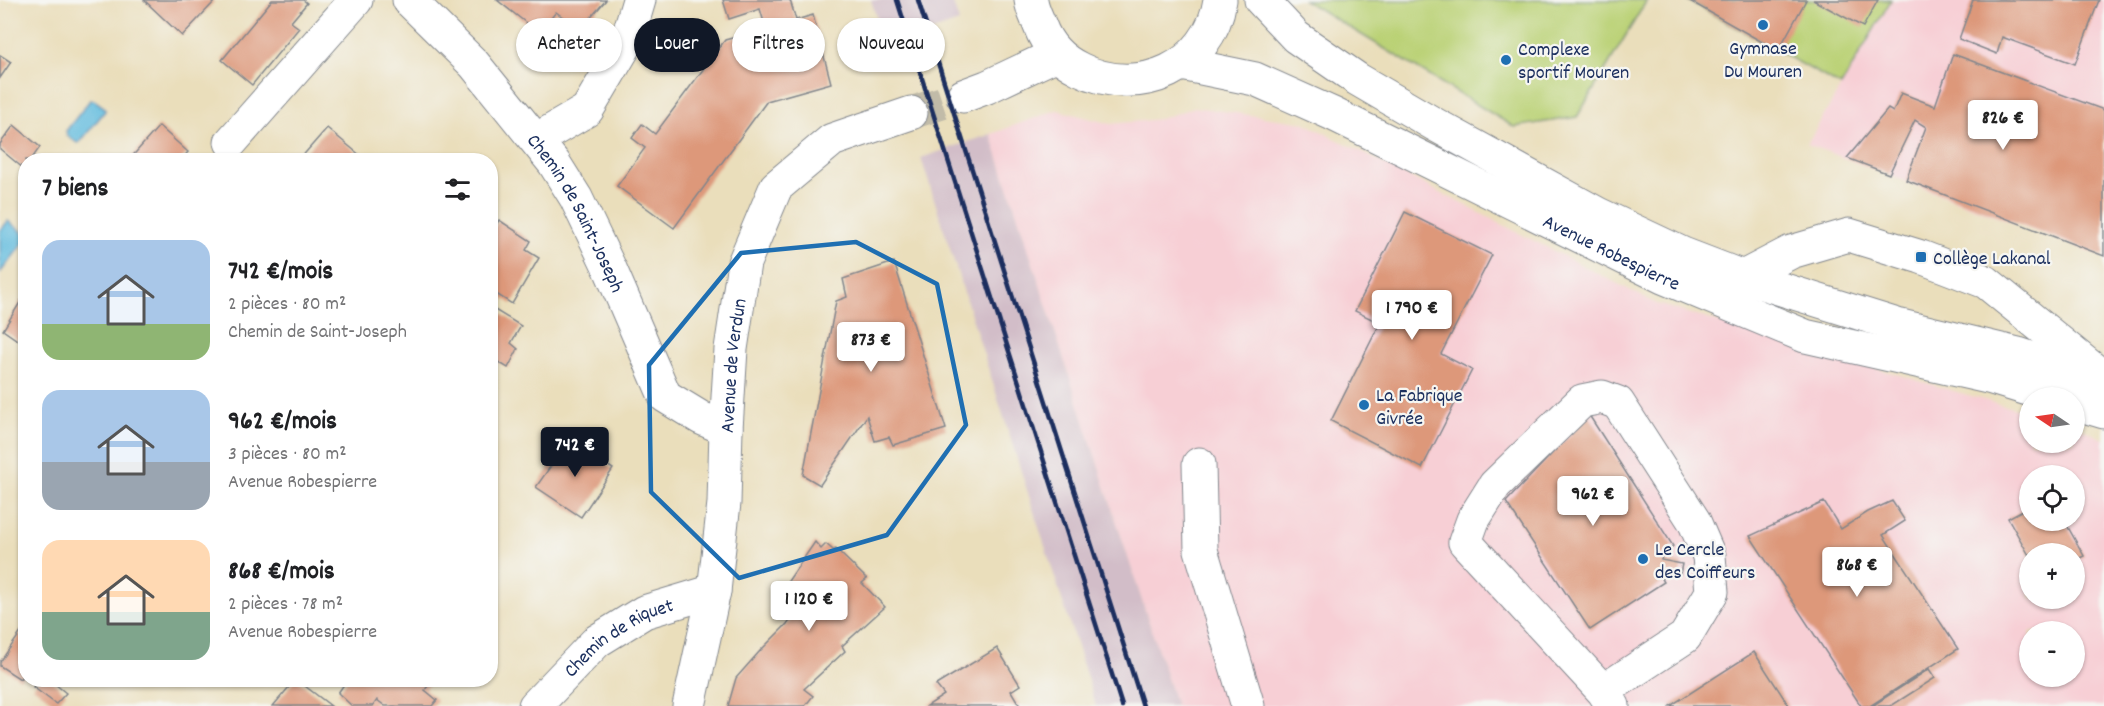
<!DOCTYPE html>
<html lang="fr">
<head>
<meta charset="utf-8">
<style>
  body { margin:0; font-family:Dekko,sans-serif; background:#f6f6f6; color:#202124; height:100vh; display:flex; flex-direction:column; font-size:22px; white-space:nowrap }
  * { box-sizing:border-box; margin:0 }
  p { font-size:20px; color:#757577 }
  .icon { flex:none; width:33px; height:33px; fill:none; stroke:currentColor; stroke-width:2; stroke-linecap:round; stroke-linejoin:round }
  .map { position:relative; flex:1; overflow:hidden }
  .side { position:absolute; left:18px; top:153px; width:480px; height:534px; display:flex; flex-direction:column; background:#fff; border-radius:24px; box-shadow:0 2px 4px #0004 }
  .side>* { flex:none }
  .top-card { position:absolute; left:516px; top:18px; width:570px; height:54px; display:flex; gap:12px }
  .needle { width:39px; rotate:283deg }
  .fabs { position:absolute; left:2019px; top:387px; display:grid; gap:12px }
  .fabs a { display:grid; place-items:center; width:66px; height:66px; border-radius:50%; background:#fff; box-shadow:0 2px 4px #0004; font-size:30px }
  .price { position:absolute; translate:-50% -51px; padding:0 14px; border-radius:6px; background:#fff; color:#222; font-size:20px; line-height:39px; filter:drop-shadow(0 2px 3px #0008) }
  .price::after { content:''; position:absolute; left:50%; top:36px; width:18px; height:14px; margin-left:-9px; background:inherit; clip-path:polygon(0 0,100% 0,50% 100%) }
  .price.selected { background:#111827; color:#fff }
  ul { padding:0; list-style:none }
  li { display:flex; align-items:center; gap:18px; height:150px; padding:0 24px }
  li span { display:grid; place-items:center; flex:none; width:168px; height:120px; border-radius:18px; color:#555 }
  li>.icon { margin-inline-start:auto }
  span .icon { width:72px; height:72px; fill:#fffc; stroke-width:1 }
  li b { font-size:26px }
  h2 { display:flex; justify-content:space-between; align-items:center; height:72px; padding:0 24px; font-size:26px }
  .tag { padding:0 21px; border-radius:27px; background:#fff; box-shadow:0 2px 4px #0004; font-size:21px; line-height:54px }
  .tag.selected { background:#111827; color:#fff }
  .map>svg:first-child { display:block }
  .built { fill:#f7cfd5; fill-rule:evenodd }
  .industrial { fill:#d2bdc8 }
  .green { fill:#bad175; stroke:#6a806a; stroke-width:1.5 }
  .water { fill:#61bbde; stroke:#3e759e; stroke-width:1.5 }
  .building { fill:#dd987a }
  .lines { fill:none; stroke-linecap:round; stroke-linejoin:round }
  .major-tunnel { stroke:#c1bba8; stroke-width:33; stroke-dasharray:33 16; stroke-linecap:butt }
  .minor-casing { stroke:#82868c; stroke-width:35 }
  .major-casing { stroke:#82868c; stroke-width:35 }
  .minor { stroke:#fff; stroke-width:33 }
  .major { stroke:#fff; stroke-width:33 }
  .rail { stroke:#1b2f5e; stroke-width:4.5 }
  .marked { fill:none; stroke:#1f6fb2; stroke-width:4.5; stroke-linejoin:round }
  .poi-dot { fill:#1f6fb2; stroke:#f6f6f2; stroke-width:2 }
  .labels { text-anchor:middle; stroke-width:4.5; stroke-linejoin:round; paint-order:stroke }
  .poi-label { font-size:20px; fill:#1b2f5e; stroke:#f6f6f2; text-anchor:start }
  .street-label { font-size:20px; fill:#1b2f5e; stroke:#f6f6f2 }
</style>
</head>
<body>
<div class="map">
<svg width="2104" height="706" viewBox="0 0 2104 706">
  <rect width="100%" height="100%" fill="#f6f6f2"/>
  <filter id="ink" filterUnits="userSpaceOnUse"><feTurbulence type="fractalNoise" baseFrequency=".0167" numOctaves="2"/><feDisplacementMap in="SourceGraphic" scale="12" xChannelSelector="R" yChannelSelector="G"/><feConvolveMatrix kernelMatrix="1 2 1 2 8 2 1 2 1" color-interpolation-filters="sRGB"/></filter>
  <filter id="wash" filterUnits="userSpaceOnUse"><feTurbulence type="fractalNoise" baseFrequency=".008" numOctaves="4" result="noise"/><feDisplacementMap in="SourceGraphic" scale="24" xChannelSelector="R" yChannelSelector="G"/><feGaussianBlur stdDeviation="1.35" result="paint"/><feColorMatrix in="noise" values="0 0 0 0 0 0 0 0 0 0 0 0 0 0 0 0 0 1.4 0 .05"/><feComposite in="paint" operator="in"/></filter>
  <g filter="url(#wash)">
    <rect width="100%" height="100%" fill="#eadebb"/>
    <g class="built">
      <polygon points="1892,0 2104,0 2104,257 1807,144"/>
      <path d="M1195 107 1305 123 1657 304 2029 413 2030 442H2074L2075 426 2104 439V706H1176L991 134 1057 110 1111 124 1160 119ZM2030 476H2074V520H2030ZM2030 554H2074V598H2030ZM2030 632H2074V676H2030Z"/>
    </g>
    <g class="industrial">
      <polygon points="871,0 952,0 959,22 886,47"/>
      <polygon points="991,134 1176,706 1096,706 921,158"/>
    </g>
    <g class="green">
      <polygon points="1304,0 1647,0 1577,117 1514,127"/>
      <polygon points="1687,0 1891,0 1841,86"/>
    </g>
    <g class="water">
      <polygon points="90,100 94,100 105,108 105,111 80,142 77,143 67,135 66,131"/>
      <polygon points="8,221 25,234 25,241 0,273 0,231"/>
    </g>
    <g id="blocks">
      <g class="building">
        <polygon points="144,0 212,0 214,2 182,36"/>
        <polygon points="272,0 303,0 307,3 291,22 299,28 252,85 222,60"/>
        <polygon points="497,0 606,0 580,30 556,12 539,33"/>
        <polygon points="723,0 790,0 796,20 813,15 831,83 767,101 674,228 617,186 645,148 632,138 642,124 655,134 725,40 766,29 760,9 729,19"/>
        <polygon points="1688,0 1806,0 1778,51"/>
        <polygon points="1813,0 1878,0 1863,27"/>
        <polygon points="1973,0 2099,0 2075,64 2002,37 1997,54 1959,39"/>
        <polygon points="1953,54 2104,110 2104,256 1906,180 1926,127 1915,120 1889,174 1847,158 1888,109 1893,112 1901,93 1935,106"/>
        <polygon points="0,55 11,62 0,78"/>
        <polygon points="14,125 40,147 31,160 26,160 24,169 0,149 0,144"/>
        <polygon points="159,126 188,152 181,160 129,160"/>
        <polygon points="327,128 361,156 357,160 299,160"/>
        <polygon points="1405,212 1492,255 1441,354 1472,370 1422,468 1331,421 1380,323 1355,311"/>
        <polygon points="499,220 531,241 526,250 539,258 512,304 490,290 490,234"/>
        <polygon points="894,262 946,429 893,445 889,437 875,441 867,416 820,485 803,475 836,301 847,297 843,279"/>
        <polygon points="24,296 26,297 26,346 3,330"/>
        <polygon points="490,307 521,326 511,343 518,349 508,368 490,357"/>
        <polygon points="1589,415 1673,546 1662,556 1661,560 1682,564 1680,574 1669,572 1661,577 1664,582 1590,630 1506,502"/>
        <polygon points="569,440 613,469 581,517 536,487"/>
        <polygon points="1892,501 1905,521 1883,535 1958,649 1870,706 1861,706 1750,536 1824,502 1841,529 1868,512"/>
        <polygon points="2030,506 2030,520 2064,520 2084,556 2074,561 2074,554 2030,554 2030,557 2008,518"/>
        <polygon points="815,542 821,549 826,544 833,550 836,549 867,579 862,583 885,607 842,646 845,651 804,689 813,696 805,706 728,706 736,678 760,651 804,607 784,587"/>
        <polygon points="26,625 26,671 20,679 0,666 0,662"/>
        <polygon points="997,648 1020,685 1011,691 1020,706 927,706 944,695 936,685"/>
        <polygon points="1754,652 1789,706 1670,706"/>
        <polygon points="1929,669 1935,678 1891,706 1872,706"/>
        <polygon points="39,680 50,680 66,693 56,704 33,687"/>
        <polygon points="295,680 297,680 331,706 273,706"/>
        <polygon points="347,680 432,680 425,690 437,700 432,706 385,706 377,700 373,706 352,706 338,693"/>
      </g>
    </g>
  </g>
  <g filter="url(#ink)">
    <use href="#blocks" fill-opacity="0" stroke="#82868c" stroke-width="1.5"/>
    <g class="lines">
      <polyline class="major-tunnel" points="911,113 963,96"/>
      <g class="minor-casing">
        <g id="minor">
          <path id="s1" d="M409 0 474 64 554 163 576 198 611 271 665 396 701 418 726 429"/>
          <polyline points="536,140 587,110 626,44 639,0"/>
          <polyline points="231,142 356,0"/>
          <polyline points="1743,277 1791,252 1849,235 1921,257 1986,282 2104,378"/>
          <polyline points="1199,464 1201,550 1248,706"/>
          <polyline points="1603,691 1685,637 1712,592 1709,556 1694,521 1618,403 1602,397 1582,401 1495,485 1473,520 1465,542 1603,691 1613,706"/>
          <path id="s2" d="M535 706 597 641 644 612 714 591"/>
        </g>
      </g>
      <g class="major-casing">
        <g id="major">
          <path d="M1031 0C1032 9 1037 18 1040 26 1047 45 1061 60 1080 69 1139 99 1210 67 1220 0"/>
          <polyline points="1261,0 1296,37 1357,79 1434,124 1598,214 1683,254 1743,277 1897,325 2018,354 2104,382"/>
          <path id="s3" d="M1182 64 1255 79 1333 114 1663 277 1805 336 1992 378 2057 398"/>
          <polyline points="963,96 987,87 1057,54"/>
          <polyline points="2074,403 2104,412"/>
          <path id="s4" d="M689 706 714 591 724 503 726 429 731 349 744 263 776 187 832 140 911 113"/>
        </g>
      </g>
      <use href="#minor" class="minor"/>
      <use href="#major" class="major"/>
      <g class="rail">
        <polyline points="897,0 1122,706"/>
        <polyline points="918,0 1143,706"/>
      </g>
    </g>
  </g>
  <path class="marked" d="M856 242 937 284 966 425 887 535 739 578 651 492 649 365 741 253Z"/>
  <g class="poi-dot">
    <circle cx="1763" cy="25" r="6"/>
    <circle cx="1506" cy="60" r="6"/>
    <rect x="1915" y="251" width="12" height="12" rx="3"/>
    <circle cx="1364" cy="405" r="6"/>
    <circle cx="1643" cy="559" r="6"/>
  </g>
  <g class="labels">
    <g class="poi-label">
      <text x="1763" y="54" text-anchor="middle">Gymnase<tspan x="1763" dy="23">Du Mouren</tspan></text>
      <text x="1518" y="55">Complexe<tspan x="1518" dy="23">sportif Mouren</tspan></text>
      <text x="1933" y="264">Collège Lakanal</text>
      <text x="1376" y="401">La Fabrique<tspan x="1376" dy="23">Givrée</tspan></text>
      <text x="1655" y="555">Le Cercle<tspan x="1655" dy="23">des Coiffeurs</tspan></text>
    </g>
    <g class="street-label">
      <text dy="7" stroke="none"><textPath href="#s1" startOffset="273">Chemin de Saint-Joseph</textPath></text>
      <text dy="7" stroke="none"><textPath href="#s3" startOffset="471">Avenue Robespierre</textPath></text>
      <text dy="7" stroke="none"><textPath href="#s4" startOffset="344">Avenue de Verdun</textPath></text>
      <text dy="7" stroke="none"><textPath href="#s2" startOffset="110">Chemin de Riquet</textPath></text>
    </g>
  </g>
</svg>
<div class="fabs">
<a><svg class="needle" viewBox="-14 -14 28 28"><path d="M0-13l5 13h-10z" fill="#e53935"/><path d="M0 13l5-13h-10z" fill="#757577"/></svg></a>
<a><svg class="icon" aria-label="locate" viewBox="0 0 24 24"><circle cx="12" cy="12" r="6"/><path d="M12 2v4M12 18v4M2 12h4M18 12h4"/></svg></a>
<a>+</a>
<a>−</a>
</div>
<b class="price" style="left:2003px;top:151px">826 €</b>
<b class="price" style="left:1412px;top:341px">1 790 €</b>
<b class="price" style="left:871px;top:373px">873 €</b>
<b class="price selected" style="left:575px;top:478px">742 €</b>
<b class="price" style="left:1593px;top:527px">962 €</b>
<b class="price" style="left:1857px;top:598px">868 €</b>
<b class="price" style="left:809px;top:632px">1 120 €</b>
<div class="top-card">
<a class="tag">Acheter</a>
<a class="tag selected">Louer</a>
<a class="tag">Filtres</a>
<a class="tag">Nouveau</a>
</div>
<section class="side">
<h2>7 biens<svg class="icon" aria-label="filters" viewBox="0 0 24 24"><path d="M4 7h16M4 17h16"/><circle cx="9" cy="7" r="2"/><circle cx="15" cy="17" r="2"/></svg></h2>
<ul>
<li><span style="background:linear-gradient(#a9c7e8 70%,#8fb573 0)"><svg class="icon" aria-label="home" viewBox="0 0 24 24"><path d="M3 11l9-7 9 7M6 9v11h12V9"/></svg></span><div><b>742 €/mois</b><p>2 pièces · 80 m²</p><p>Chemin de Saint-Joseph</p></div></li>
<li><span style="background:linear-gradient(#a9c7e8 60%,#9aa5b1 0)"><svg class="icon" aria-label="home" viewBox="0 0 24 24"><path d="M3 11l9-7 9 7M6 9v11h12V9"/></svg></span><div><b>962 €/mois</b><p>3 pièces · 80 m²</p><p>Avenue Robespierre</p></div></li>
<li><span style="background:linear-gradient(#ffd9b3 60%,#7fa58c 0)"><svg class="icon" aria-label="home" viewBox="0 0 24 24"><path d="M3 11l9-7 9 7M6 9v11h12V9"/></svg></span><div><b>868 €/mois</b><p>2 pièces · 78 m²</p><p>Avenue Robespierre</p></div></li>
</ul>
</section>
</div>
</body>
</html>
